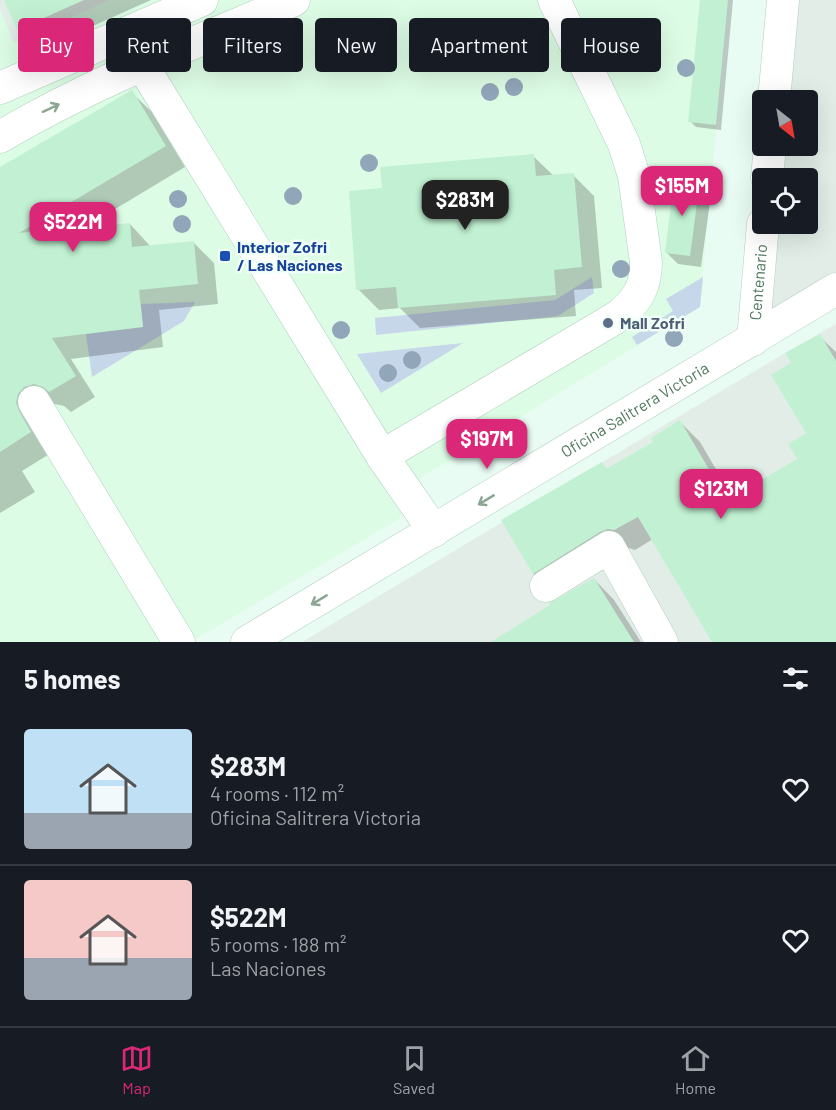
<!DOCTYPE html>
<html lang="en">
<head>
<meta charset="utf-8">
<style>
  body { margin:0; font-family:Barlow,sans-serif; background:#242831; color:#f1f3f6; height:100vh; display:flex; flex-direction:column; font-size:22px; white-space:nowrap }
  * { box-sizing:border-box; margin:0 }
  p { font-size:20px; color:#9ea1a6 }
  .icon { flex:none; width:33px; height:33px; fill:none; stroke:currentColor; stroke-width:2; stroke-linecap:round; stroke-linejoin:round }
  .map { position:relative; height:642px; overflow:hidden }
  .panel { display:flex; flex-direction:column; background:#171b24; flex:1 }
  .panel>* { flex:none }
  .hud { position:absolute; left:18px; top:18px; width:801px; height:54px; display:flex; gap:12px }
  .needle { width:39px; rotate:149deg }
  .controls { position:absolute; left:752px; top:90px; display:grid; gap:12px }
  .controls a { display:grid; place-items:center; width:66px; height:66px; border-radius:6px; background:#171b24; box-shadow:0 6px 24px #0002; font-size:30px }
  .price { position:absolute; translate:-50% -51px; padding:0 14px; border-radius:12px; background:#db2777; color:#fff; font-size:20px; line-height:39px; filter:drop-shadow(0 2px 3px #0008) }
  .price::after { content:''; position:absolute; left:50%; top:36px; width:18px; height:14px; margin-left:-9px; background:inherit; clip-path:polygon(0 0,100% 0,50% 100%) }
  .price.active { background:#222; color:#fff }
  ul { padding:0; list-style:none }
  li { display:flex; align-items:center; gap:18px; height:150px; padding:0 24px }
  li+li { border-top:2px solid #363941 }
  li span { display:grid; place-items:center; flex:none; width:168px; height:120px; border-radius:6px; color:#555 }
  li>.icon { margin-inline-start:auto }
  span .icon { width:72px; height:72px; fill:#fffc; stroke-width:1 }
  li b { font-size:26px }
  h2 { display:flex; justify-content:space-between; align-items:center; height:72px; padding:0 24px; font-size:26px }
  .pill { padding:0 21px; border-radius:6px; background:#171b24; box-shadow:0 6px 24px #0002; font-size:21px; line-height:54px }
  .pill.active { background:#db2777; color:#fff }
  .tab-bar { display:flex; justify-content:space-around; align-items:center; height:84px; border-top:2px solid #363941; background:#171b24; font-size:16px; color:#9ea1a6 }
  .tab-bar a { display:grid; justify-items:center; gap:3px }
  .tab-bar .active { color:#db2777 }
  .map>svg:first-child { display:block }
  .commercial { fill:#ddfce5 }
  .industrial { fill:#e2ede7 }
  .green { fill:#c7d7ea }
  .shadow { fill:#0003 }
  .building { fill:#c1f1d2 }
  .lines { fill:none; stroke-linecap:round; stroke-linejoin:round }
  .minor-casing { stroke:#b1d1be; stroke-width:33 }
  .minor { stroke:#fff; stroke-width:32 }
  .tree { fill:#92a6b9 }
  .oneway { stroke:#8ba794 }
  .transit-dot { fill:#1a4fb4; stroke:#f0fff8; stroke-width:2 }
  .service-dot { fill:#5c6f8a; stroke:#f0fff8; stroke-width:2 }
  .labels { text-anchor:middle; stroke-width:5; stroke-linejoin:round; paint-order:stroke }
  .transit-label { font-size:16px; font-weight:bold; fill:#164399; stroke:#f0fff8; text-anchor:start }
  .street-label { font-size:16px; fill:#4d775a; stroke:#f0fff8 }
  .service-label { font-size:16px; font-weight:bold; fill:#4e5e75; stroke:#f0fff8; text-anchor:start }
</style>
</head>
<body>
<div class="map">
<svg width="836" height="642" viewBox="0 0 836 642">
  <rect width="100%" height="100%" fill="#e9fcf4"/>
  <polygon class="commercial" points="110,0 728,0 700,307 422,477 399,519 191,642 0,642 0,9 14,43"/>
  <g class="industrial">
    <polygon points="0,0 110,0 14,43 0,9"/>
    <polygon points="795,0 836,0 836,276 766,319 775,224 807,224 807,178 779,178 782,146 807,146 807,100 786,100"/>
    <polygon points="836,324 836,642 302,642 785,353"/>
  </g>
  <g class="green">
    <polygon points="592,277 594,293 558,316 376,335 375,318 555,300"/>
    <polygon points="703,277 700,307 637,345 632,337 673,311 666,299"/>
    <polygon points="195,302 184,321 92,377 86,334 143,327 141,304"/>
    <polygon points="463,343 381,393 357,354"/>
  </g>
  <g class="shadow">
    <polygon points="5,0 151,0 39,50 18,29"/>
    <polygon points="702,0 733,0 721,130 696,127 690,121"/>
    <polygon points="131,92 152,112 185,167 82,229 130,224 151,247 193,242 214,263 218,304 159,310 163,347 71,359 95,397 71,412 64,406 55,404 46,407 51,453 22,471 35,492 0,513 0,169"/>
    <polygon points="533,156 554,176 573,175 594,196 602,288 574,290 576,316 420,328 400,308 379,310 358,289 383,189"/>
    <polygon points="699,183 711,195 701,267 678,264 666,252"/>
    <polygon points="819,336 836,352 836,642 713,642 653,539 635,550 629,548 620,551 554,593 534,574 503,521 601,464 608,470 655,443 680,422 700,442 733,498 799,459 808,434 793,364"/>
    <polygon points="594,579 614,600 641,642 494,642"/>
  </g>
  <g class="building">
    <polygon points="4,0 84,0 17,30"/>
    <polygon points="700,0 728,0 716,125 688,122"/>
    <polygon points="132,90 166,146 19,233 130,223 132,247 194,241 198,284 139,290 143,327 52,338 76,376 49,392 43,387 34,384 24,387 18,394 16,403 19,411 31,432 0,452 0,167"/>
    <polygon points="534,154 536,176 574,173 582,267 554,270 556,295 398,308 396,287 356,290 349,191 382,188 380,167"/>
    <polygon points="674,178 700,181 690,256 665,253"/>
    <polygon points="820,334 836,361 836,642 712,642 638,517 614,530 608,529 600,532 533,574 501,520 602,462 606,469 653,442 651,438 680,420 727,500 797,459 788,444 806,433 771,375 791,363 785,353"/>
    <polygon points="594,578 634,642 491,642 550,605 550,603"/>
  </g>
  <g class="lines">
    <g class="minor-casing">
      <g id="minor">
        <polyline points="123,34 382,456 434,531"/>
        <polyline points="0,88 202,0"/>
        <polyline points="774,100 783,0"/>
        <path d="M0 137C93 82 195 43 294 0"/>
        <polyline points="767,178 770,146"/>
        <path id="s1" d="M753 340 763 224"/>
        <polyline points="34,402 179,642"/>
        <path d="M382 456 617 317C637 302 646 287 646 262L634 176 624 144 554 0"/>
        <polyline points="546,586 609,547 662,642"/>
        <path id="s2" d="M247 642 836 289"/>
      </g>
    </g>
    <use href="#minor" class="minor"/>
  </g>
  <g class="tree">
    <circle cx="686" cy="68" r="9"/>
    <circle cx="514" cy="87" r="9"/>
    <circle cx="490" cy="92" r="9"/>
    <circle cx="369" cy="163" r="9"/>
    <circle cx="293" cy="196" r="9"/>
    <circle cx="178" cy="199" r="9"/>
    <circle cx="50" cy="219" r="9"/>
    <circle cx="182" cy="224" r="9"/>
    <circle cx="621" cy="269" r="9"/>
    <circle cx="341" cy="330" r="9"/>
    <circle cx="674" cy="338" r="9"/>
    <circle cx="412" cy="360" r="9"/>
    <circle cx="388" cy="373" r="9"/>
  </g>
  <defs><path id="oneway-shaft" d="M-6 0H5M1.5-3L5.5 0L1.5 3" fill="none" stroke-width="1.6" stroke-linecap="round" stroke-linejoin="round" transform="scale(1.5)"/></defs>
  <g class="oneway">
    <use href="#oneway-shaft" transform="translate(51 108) rotate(-25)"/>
    <use href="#oneway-shaft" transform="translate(486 500) rotate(149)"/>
    <use href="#oneway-shaft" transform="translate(319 600) rotate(149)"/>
  </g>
  <rect class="transit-dot" x="219" y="250" width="12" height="12" rx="3"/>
  <circle class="service-dot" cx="608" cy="323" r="6"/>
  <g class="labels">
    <g class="transit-label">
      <text x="237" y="253">Interior Zofri<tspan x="237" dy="18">/ Las Naciones</tspan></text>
    </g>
    <g class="street-label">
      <text dy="6" stroke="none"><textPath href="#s1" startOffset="58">Centenario</textPath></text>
      <text dy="6" stroke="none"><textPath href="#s2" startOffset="452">Oficina Salitrera Victoria</textPath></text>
    </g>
    <g class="service-label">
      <text x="620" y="329">Mall Zofri</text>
    </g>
  </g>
</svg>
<div class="controls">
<a><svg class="needle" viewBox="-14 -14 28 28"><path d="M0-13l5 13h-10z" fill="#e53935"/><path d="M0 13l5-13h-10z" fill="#9ea1a6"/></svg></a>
<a><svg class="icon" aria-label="locate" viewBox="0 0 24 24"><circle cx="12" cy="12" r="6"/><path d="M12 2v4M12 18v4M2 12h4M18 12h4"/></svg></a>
</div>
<b class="price" style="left:682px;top:217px">$155M</b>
<b class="price active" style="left:465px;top:231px">$283M</b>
<b class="price" style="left:73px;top:253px">$522M</b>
<b class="price" style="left:487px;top:470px">$197M</b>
<b class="price" style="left:721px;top:520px">$123M</b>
<div class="hud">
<a class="pill active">Buy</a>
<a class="pill">Rent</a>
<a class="pill">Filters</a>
<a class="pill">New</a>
<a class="pill">Apartment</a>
<a class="pill">House</a>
</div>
</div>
<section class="panel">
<h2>5 homes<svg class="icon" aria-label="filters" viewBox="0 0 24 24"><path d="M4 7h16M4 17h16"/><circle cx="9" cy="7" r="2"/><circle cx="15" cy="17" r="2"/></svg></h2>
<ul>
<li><span style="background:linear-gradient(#bfe0f5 70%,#9aa5b1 0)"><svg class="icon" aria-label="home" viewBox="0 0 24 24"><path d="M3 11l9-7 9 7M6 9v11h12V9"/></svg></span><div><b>$283M</b><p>4 rooms · 112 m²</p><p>Oficina Salitrera Victoria</p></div><svg class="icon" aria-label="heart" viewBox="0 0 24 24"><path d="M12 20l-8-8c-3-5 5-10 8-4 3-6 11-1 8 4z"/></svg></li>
<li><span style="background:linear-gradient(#f6c9c9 65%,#9aa5b1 0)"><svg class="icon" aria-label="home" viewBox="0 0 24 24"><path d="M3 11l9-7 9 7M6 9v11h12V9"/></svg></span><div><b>$522M</b><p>5 rooms · 188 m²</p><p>Las Naciones</p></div><svg class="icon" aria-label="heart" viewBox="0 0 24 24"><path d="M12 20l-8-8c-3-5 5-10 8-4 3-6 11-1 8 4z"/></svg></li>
</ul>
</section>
<nav class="tab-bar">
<a class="active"><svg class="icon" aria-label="map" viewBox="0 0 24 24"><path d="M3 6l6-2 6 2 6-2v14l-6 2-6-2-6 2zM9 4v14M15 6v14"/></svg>Map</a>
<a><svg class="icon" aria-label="saved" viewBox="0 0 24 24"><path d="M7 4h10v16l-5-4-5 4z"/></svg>Saved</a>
<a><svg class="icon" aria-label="home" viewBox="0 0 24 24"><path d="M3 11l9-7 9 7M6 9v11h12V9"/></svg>Home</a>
</nav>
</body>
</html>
